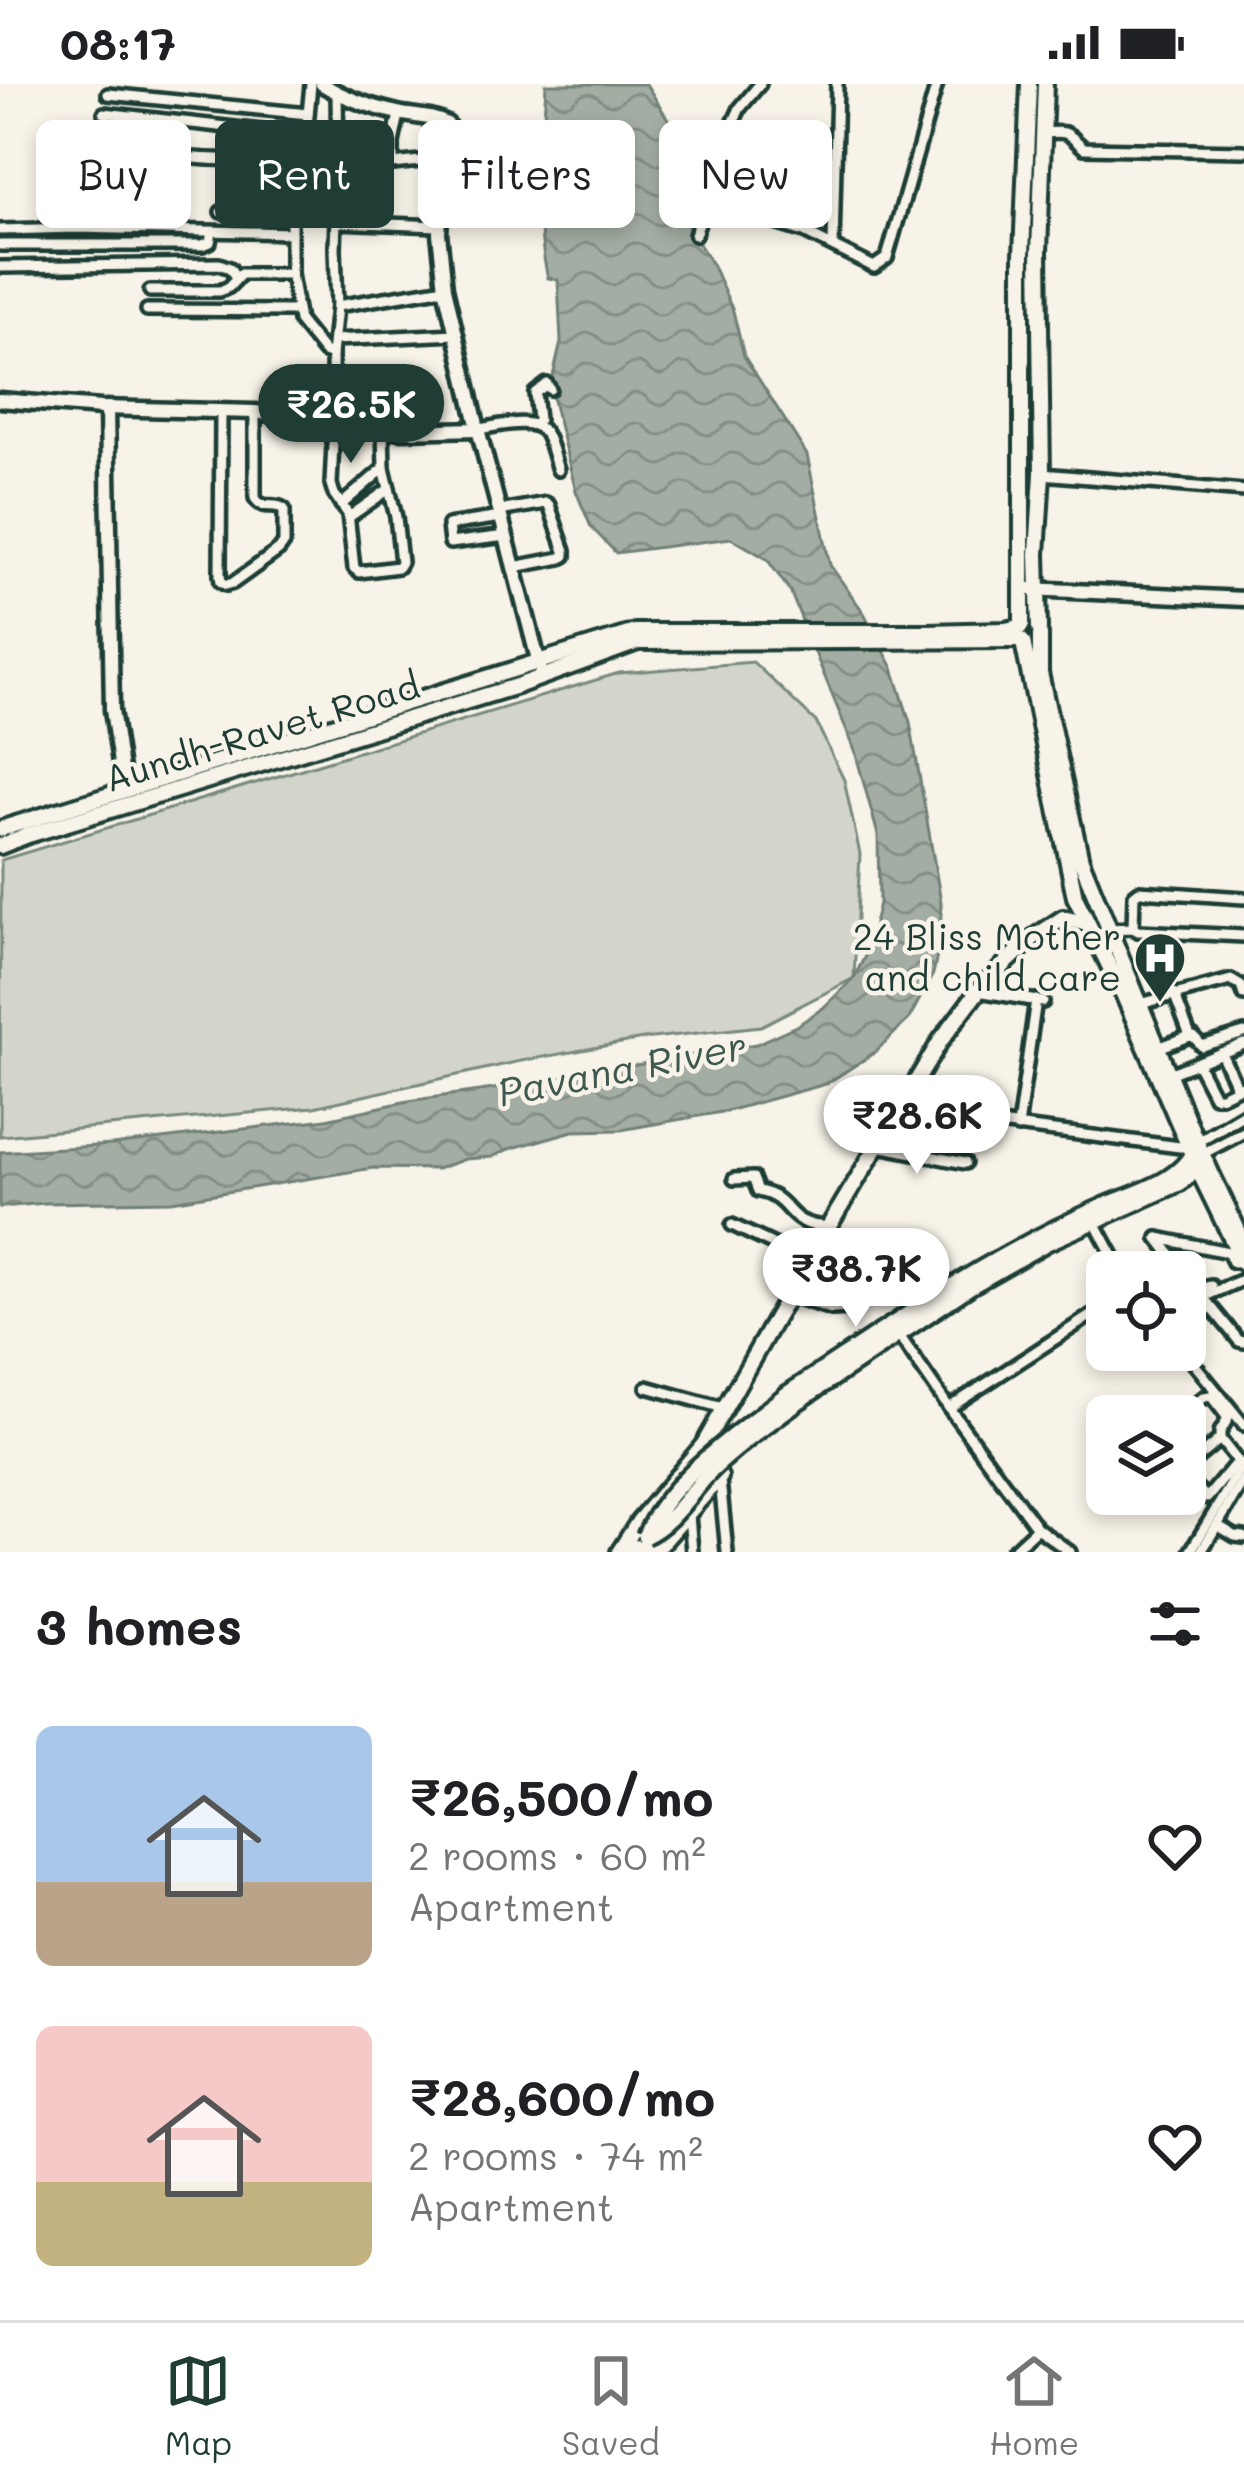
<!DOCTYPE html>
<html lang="en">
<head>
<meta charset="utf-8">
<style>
  body { margin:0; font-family:Mali,sans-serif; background:#f2f2f2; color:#202124; height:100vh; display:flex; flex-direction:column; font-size:45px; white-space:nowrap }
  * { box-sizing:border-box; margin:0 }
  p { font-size:39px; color:#757577 }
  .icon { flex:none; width:66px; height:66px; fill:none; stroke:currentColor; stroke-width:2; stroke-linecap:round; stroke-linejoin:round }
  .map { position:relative; height:1468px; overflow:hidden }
  .drawer { display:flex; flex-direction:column; background:#fff; flex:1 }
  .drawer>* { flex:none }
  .hud { position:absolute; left:36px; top:36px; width:1173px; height:108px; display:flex; gap:24px }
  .controls { position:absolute; left:1086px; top:1167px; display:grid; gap:24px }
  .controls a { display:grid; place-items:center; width:120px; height:120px; border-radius:18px; background:#fff; box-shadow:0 6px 18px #0003; font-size:60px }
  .price { position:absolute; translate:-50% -102px; padding:0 27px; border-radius:42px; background:#fff; color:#222; font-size:39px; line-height:78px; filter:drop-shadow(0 3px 6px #0008) }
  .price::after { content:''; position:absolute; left:50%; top:72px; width:36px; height:27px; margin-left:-18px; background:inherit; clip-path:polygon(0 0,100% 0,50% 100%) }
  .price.current { background:#1f3d34; color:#fff }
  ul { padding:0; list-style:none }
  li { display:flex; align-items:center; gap:36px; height:300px; padding:0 36px }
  li span { display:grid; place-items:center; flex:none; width:336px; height:240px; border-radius:18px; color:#555 }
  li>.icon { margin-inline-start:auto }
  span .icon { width:144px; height:144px; fill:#fffc; stroke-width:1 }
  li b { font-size:51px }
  h2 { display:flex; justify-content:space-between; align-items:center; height:144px; padding:0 36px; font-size:51px }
  .pill { padding:0 42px; border-radius:18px; background:#fff; box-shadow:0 6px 18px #0003; font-size:42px; line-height:108px }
  .pill.current { background:#1f3d34; color:#fff }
  .status { display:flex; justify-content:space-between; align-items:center; height:84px; padding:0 60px; background:#fff; direction:ltr }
  .status svg { height:33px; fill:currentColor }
  .tab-bar { display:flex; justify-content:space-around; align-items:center; height:168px; border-top:3px solid #e0e0e0; background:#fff; font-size:33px; color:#757577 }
  .tab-bar a { display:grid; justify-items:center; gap:6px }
  .tab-bar .current { color:#1f3d34 }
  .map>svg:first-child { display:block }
  .green { fill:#d3d5ca; stroke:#79897f; stroke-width:3 }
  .water { fill:url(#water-waves); stroke:#6f8077; stroke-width:3 }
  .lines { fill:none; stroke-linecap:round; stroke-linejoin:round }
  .street-casing { stroke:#1f3d34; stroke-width:18 }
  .secondary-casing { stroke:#1f3d34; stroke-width:21 }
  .primary-casing { stroke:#1f3d34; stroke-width:22 }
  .street { stroke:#f7f3e8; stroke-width:9 }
  .secondary { stroke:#f7f3e8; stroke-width:12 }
  .primary { stroke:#f7f3e8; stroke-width:14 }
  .primary-bridge-casing { stroke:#1f3d34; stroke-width:22; stroke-linecap:butt }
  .primary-bridge { stroke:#f7f3e8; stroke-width:14 }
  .labels { text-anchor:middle; stroke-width:9; stroke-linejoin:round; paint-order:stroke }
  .street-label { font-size:36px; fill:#1f3d34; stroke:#f7f3e8 }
  .poi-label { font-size:36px; fill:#1f3d34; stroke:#f7f3e8; text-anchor:end }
  .water-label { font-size:39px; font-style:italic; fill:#405950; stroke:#f7f3e8 }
</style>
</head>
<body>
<div class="status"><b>08:17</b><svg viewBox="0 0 49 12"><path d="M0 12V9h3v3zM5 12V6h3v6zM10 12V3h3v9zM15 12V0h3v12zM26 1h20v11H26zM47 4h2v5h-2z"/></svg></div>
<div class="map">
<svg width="1244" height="1468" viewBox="0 0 1244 1468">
  <defs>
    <pattern id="water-waves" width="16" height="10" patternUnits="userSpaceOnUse" patternTransform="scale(3)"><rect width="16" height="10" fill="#a4ada3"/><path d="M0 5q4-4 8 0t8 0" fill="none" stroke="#858e86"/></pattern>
  </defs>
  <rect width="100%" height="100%" fill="#f7f3e8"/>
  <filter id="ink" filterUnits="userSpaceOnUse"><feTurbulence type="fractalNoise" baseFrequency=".00833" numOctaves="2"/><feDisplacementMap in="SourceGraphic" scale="24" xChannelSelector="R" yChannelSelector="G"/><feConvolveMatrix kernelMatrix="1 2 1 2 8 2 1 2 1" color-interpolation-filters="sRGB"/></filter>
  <g filter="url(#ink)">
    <polygon class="green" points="753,578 816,638 844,696 860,770 854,894 761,942 643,955 516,978 314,1023 0,1052 1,776 619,589"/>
    <path class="water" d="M546 0H646L684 61 688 73 678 127 713 182 733 227 744 272 807 371 830 481 864 529 893 584 910 638 941 818V854L933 890 909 935 874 969 826 1000 727 1027 621 1046 573 1047 509 1065 492 1073 465 1075 437 1085 373 1084 172 1117 46 1119 0 1123V1068L112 1061 326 1035 408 1017 522 1001 756 960 798 941 823 924 854 894 868 866 879 819 878 751 855 667 790 507 767 475 731 454 616 469 591 443 576 407 550 305 561 258 558 196 548 194C533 133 543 63 546 0Z"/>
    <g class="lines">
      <g class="street-casing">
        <g id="street">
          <polyline points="311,0 306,52 291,131 291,190 299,237 324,268 332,271"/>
          <polyline points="760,0 740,24 720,68 724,90 739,116 747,128 755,133 804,148 874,183 887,174 937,0"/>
          <polyline points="108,10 308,30"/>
          <polyline points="104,29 306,52"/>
          <polyline points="399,30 393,59 393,80 447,74"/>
          <path d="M1043 49C1071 47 1065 48 1084 64L1244 67"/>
          <path d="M114 63C177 76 237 79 301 73"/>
          <polyline points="338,77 375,82"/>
          <polyline points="221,128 291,131"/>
          <polyline points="336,138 439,142"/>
          <polyline points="0,146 77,144 291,149"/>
          <polyline points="695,151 720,78"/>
          <polyline points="0,161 203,161 210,158 212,148"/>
          <polyline points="833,162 837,0"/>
          <polyline points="0,183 219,180 230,184 236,194"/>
          <polyline points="150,207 220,207 229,203 241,190 291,190"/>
          <polyline points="337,222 445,204"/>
          <polyline points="147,226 297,227"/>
          <polyline points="334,256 456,250"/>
          <path d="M221 326 220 491 221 498 226 501 233 499 279 466 284 459V425C274 418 263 427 255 414V328"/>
          <polyline points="333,339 332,271 337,222 335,164 338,77 337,9"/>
          <polyline points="337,340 333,360 331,400 334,410 348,430 354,484 359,488 398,483 401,478 396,433 384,384"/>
          <polyline points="536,342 538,335 535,309 547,300 550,305"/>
          <path d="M478 345C496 343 532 331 545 349 551 359 554 375 558 386"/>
          <polyline points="1042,390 1244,407"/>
          <polyline points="341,421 384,384 383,345"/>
          <polyline points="499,427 546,419 549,421 565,467 565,472 561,474 514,483"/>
          <polyline points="349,433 389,405"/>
          <polyline points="501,433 448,441 450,459 506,452"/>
          <polyline points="1133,844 1134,811 1139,807 1244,814"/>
          <polyline points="1108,845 1133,844 1138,847 1244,852"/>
          <polyline points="978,907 1043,918"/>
          <polyline points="1174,909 1190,952"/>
          <polyline points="1140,920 1231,896 1241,902 1244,911"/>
          <polyline points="1158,964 1190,952 1194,953 1202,962 1244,949"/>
          <polyline points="1221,969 1237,1004"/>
          <polyline points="1197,979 1214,1012 1221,1012 1244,1001"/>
          <polyline points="1169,990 1244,960"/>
          <polyline points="999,1040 1180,1063 1188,1063 1244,1030"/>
          <polyline points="1018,1043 1036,916"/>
          <polyline points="878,1062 965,1079"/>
          <polyline points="1202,1070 1244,1048"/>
          <path d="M734 1095 753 1094 758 1107C795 1114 782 1142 830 1143"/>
          <polyline points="1092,1133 1122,1188"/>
          <polyline points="732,1141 808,1177"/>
          <polyline points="1158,1154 1228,1168 1233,1178 1242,1177"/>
          <polyline points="1158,1154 1184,1188"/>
          <polyline points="1185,1190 1198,1205 1211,1202"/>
          <polyline points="1244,1195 1203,1213 1239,1257 1244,1258"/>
          <polyline points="788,1211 831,1225 851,1224 858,1215 799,1192"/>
          <polyline points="896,1247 949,1324 1107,1221"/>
          <polyline points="1183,1266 1244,1341"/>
          <polyline points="647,1303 723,1324"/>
          <polyline points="949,1324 1037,1444 1070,1468"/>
          <polyline points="1181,1332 1204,1313 1211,1312 1228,1334 1220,1348 1220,1355"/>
          <polyline points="1185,1360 1197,1374"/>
          <polyline points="1185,1384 1220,1355 1242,1383"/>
          <polyline points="1185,1392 1207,1414 1237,1378"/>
          <polyline points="720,1396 727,1468"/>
          <polyline points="689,1431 692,1468"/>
          <polyline points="1217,1441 1235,1452 1244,1453"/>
          <polyline points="1011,1468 1037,1444"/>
          <polyline points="1190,1468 1244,1379"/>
          <polyline points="1201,1468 1244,1396"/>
        </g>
      </g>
      <g class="secondary-casing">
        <g id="secondary">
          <path d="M322 0C346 15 371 23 398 29 415 33 433 32 447 40L439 149 445 204 478 345 542 591"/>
          <polyline points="0,316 101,324 255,328 403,347 478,345"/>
          <polyline points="107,324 112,626 124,705"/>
          <polyline points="1029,505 1244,515"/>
        </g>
      </g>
      <g class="primary-casing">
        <g id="primary">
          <polyline points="1022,540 1022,171 1029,0"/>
          <polyline points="1039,544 1037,470 1042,390 1039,168 1045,0"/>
          <polyline points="1040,551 1040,589 1081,776 1196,1057 1244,1159"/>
          <polyline points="1023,558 1075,813 1124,912 1204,1098 1244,1180"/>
          <polyline points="0,745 635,548 928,548 1005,546 1020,543"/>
          <polyline points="0,762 28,751 517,602 638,558 1021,556"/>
          <path d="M787 1310C890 1242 991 1170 1104 1122 1134 1109 1184 1097 1195 1063"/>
          <polyline points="796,1319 971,1202 1048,1158 1180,1099 1198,1084 1200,1077"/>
          <polyline points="624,1462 651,1465 662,1459 720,1393 710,1373"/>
          <polyline points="619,1468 639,1437 704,1360 808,1177 941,956 978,907 1007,878 1033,854 1063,834 1087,840"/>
        </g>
      </g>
      <use href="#street" class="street"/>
      <use href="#secondary" class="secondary"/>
      <use href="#primary" class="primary"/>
      <g class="primary-bridge-casing">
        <g id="primary-bridge">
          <path d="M645 1452C669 1394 739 1348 787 1310"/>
          <path d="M645 1452C673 1440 691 1407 713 1385 739 1361 767 1340 796 1319"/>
        </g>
      </g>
      <use href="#primary-bridge" class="primary-bridge"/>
    </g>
  </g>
  <defs>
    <g id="hospital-pin" transform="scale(2.7)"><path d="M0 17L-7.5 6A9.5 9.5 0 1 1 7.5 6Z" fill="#1f3d34" stroke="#f7f3e8"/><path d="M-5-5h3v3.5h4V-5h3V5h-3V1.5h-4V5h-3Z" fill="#fff"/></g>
  </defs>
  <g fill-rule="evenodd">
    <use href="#hospital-pin" x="1160" y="874"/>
  </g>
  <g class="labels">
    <g class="street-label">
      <text transform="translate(262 648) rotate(-17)" y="13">Aundh-Ravet Road</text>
    </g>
    <g class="poi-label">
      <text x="1121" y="866">24 Bliss Mother<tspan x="1121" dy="41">and child care</tspan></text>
    </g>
    <g class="water-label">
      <text transform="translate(622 985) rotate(-11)" y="14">Pavana River</text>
    </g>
  </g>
</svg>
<div class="controls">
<a><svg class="icon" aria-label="locate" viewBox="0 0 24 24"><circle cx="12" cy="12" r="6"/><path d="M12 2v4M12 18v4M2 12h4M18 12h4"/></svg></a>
<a><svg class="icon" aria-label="layers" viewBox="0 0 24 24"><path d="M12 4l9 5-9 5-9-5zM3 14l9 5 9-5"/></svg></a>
</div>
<b class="price current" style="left:351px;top:382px">₹26.5K</b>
<b class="price" style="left:917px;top:1093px">₹28.6K</b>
<b class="price" style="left:856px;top:1246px">₹38.7K</b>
<div class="hud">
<a class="pill">Buy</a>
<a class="pill current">Rent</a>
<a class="pill">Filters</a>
<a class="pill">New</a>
</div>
</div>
<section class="drawer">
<h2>3 homes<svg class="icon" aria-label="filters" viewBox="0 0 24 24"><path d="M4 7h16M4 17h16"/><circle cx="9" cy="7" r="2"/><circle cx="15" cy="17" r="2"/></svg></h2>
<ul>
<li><span style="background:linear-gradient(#a9c7e8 65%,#b9a48a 0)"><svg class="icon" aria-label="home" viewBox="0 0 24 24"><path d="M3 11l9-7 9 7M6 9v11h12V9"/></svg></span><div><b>₹26,500/mo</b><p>2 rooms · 60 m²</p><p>Apartment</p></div><svg class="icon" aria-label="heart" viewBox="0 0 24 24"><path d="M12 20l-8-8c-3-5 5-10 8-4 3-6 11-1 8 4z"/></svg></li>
<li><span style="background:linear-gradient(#f6c9c9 65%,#c2b280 0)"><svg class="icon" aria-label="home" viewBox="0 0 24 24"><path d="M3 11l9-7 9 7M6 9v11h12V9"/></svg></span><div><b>₹28,600/mo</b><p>2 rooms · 74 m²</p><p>Apartment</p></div><svg class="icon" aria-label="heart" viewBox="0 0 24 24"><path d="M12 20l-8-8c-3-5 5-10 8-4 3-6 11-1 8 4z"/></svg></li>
</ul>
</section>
<nav class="tab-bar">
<a class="current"><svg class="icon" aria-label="map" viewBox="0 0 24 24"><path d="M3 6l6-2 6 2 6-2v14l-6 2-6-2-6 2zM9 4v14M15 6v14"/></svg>Map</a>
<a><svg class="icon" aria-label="saved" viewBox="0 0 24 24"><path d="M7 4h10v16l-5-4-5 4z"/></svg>Saved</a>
<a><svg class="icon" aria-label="home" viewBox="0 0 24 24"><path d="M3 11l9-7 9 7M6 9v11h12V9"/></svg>Home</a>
</nav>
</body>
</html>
